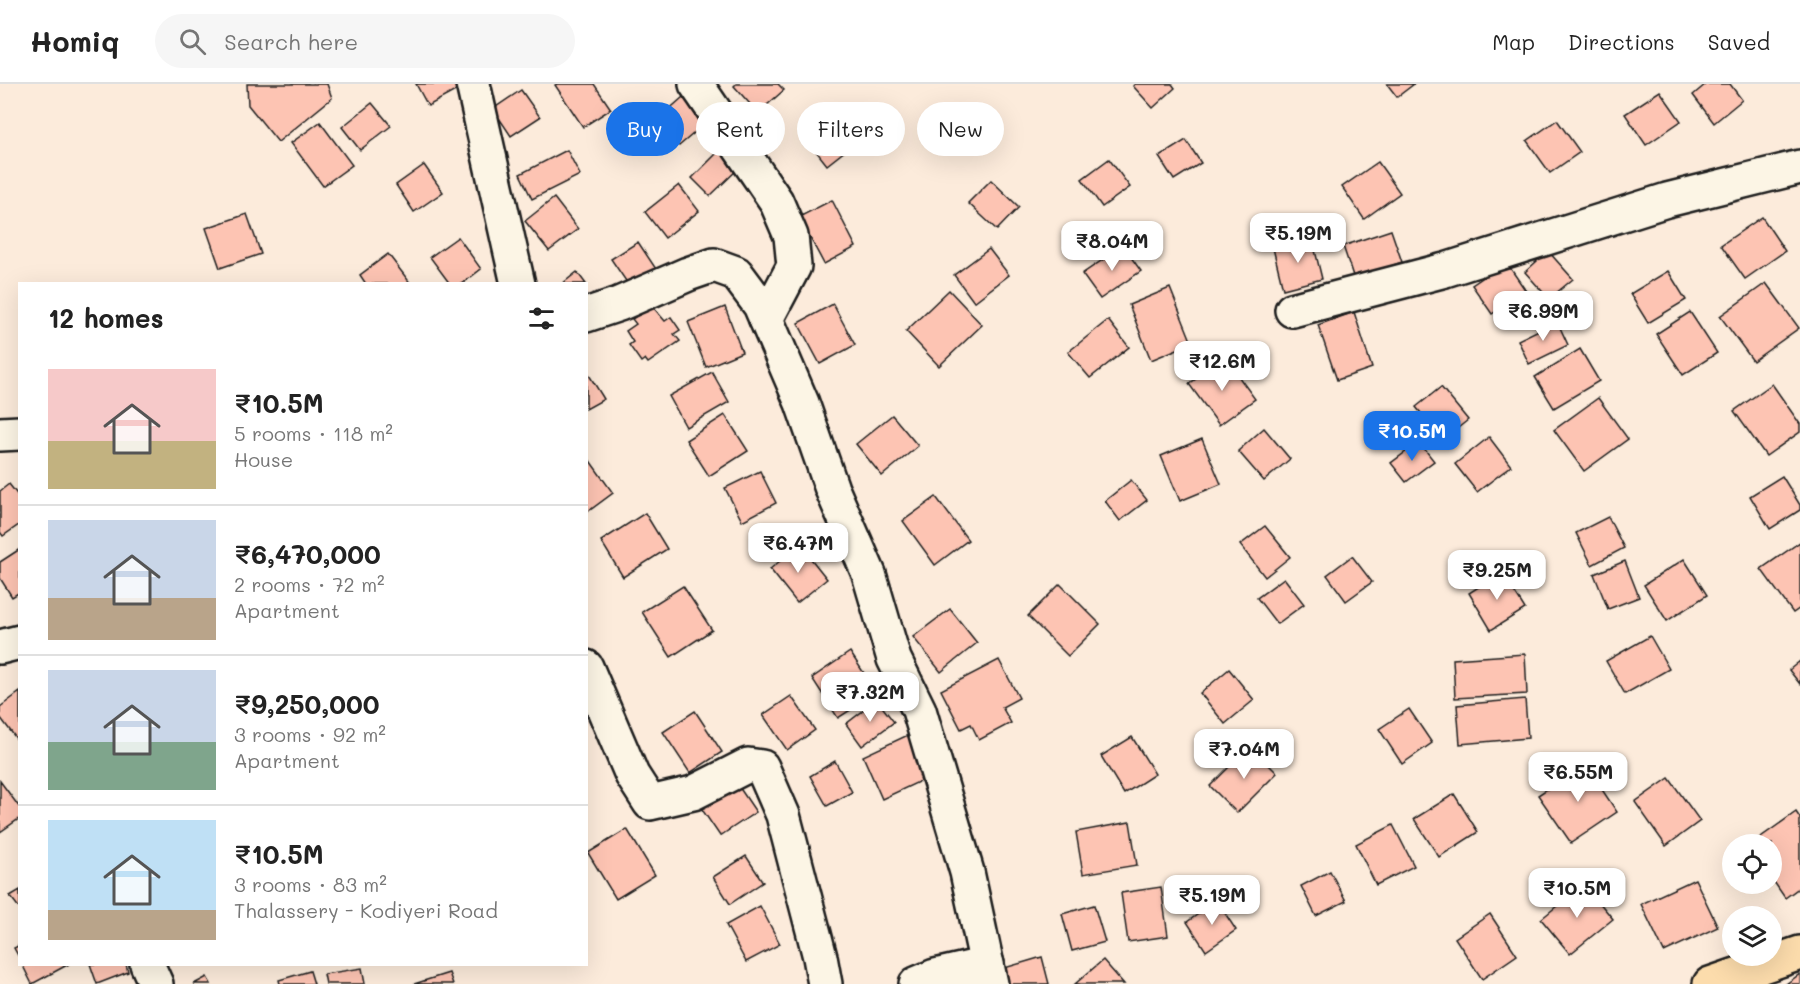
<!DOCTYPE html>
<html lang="en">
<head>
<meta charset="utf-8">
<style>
  body { margin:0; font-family:Mali,sans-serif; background:#f6f6f6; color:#222; height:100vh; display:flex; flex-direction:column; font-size:22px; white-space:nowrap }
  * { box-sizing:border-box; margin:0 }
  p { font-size:20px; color:#767676 }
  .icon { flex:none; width:33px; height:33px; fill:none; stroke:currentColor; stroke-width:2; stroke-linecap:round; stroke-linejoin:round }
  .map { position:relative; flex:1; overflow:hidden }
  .panel { position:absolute; left:18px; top:198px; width:570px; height:684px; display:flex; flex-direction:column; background:#fff; border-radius:0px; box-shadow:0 6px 24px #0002 }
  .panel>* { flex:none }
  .banner { position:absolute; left:606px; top:18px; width:570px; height:54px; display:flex; gap:12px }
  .fabs { position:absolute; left:1722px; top:750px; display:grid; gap:12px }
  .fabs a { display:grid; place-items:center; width:60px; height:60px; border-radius:50%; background:#fff; box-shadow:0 6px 24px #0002; font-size:30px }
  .price { position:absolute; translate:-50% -51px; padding:0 14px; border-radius:12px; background:#fff; color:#222; font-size:20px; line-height:39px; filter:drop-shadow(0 2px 3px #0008) }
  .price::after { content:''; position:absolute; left:50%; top:36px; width:18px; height:14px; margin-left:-9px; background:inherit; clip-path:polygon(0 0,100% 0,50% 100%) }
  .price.selected { background:#1a73e8; color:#fff }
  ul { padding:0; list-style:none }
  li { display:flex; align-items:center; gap:18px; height:150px; padding:0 30px }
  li+li { border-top:2px solid #e0e0e0 }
  li span { display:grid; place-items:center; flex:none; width:168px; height:120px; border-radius:0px; color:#555 }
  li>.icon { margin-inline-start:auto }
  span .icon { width:72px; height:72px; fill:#fffc; stroke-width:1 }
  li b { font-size:26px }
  h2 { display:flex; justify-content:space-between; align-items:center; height:72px; padding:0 30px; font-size:26px }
  .tag { padding:0 21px; border-radius:27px; background:#fff; box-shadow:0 6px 24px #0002; font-size:21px; line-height:54px }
  .tag.selected { background:#1a73e8; color:#fff }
  header { display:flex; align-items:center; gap:36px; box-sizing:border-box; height:84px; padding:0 30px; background:#fff; border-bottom:2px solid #e0e0e0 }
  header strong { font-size:28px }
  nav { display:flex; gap:33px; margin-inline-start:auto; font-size:21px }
  .search { width:420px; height:54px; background:#f6f6f6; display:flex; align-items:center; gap:15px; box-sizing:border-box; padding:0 21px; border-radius:33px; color:#767676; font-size:22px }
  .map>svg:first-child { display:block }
  .building { fill:#fdc4b3; stroke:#1c1c1c; stroke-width:1.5 }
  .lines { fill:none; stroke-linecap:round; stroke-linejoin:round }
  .minor-casing { stroke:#1c1c1c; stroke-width:38 }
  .major-casing { stroke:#1c1c1c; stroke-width:38 }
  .minor { stroke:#fcf5e5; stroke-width:33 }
  .major { stroke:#fcdcac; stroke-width:33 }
</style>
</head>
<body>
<header>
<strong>Homiq</strong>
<div class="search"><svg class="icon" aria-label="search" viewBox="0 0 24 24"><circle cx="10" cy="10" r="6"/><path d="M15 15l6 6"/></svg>Search here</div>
<nav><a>Map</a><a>Directions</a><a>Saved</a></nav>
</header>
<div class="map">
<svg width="1800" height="900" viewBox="0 0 1800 900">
  <rect width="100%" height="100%" fill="#fcebdb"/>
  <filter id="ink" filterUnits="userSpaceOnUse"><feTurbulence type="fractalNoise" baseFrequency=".0167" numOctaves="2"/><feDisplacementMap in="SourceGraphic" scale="12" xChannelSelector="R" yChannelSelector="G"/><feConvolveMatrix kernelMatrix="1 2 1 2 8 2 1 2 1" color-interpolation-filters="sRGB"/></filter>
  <g filter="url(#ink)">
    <g class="building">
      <polygon points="247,0 327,0 332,14 278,58 248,21"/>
      <polygon points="416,0 459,0 461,4 428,22"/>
      <polygon points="557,0 594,0 611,25 583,43 555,1"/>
      <polygon points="736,0 778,0 784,6 758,29 734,2"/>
      <polygon points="1135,0 1172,0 1175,4 1153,24 1133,2"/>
      <polygon points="1387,0 1414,0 1397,13"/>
      <polygon points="1706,0 1730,0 1742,16 1714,39 1693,11"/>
      <polygon points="521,6 540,33 511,52 493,25"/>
      <polygon points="691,6 714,32 679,62 657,36"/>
      <polygon points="1660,7 1681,37 1646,61 1625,30"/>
      <polygon points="372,19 391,42 360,66 342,43"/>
      <polygon points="835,22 860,55 827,81 801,48"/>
      <polygon points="1557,36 1580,68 1550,89 1527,57"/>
      <polygon points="320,38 352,81 323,102 291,59"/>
      <polygon points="1186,56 1201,79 1174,96 1159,73"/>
      <polygon points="722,64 741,82 710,112 692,94"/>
      <polygon points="567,66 580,91 532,115 520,90"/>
      <polygon points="1109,75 1130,103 1102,123 1082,95"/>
      <polygon points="1378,78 1400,109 1364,135 1342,103"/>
      <polygon points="424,81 443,108 414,128 396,101"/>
      <polygon points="991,96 1019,123 997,146 968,119"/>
      <polygon points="679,101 699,127 665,154 645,128"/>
      <polygon points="554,114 578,145 549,167 525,137"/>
      <polygon points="832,116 856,163 824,180 799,133"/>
      <polygon points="247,130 261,170 220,184 206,144"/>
      <polygon points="1762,133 1785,167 1745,195 1721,161"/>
      <polygon points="1391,146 1402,178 1354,195 1343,162"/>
      <polygon points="458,153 481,185 462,200 450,200 430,173"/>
      <polygon points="1312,154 1322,195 1283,205 1273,164"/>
      <polygon points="638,158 656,185 630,203 611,175"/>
      <polygon points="1123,162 1141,187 1100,215 1082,190"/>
      <polygon points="989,165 1009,191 974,218 954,191"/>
      <polygon points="1548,167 1573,195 1549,215 1525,188"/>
      <polygon points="388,170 411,200 366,200 360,191"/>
      <polygon points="1506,178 1526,207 1492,230 1472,201"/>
      <polygon points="1668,187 1686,216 1648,239 1630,210"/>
      <polygon points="577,188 586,200 562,200"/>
      <polygon points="1766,199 1799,244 1753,277 1720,232"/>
      <polygon points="1170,204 1192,259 1151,276 1129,221"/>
      <polygon points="949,206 982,241 939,282 906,247"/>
      <polygon points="833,220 855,261 820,280 798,239"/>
      <polygon points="652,222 665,237 671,233 680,246 674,250 680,257 648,279 645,275 641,278 629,261 633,258 626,247 636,240 632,235"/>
      <polygon points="725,223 742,268 706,283 688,238"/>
      <polygon points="1354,228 1372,284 1337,296 1318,241"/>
      <polygon points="1690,228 1717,269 1683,291 1656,250"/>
      <polygon points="1108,236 1129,263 1090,294 1068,268"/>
      <polygon points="1557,237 1568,261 1529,280 1518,256"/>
      <polygon points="1580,265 1599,297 1554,324 1535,293"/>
      <polygon points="1225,274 1255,315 1219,341 1189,300"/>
      <polygon points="586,286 604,315 586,325"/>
      <polygon points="712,288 729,318 686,343 669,312"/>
      <polygon points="1772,300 1800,340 1800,348 1766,372 1734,327"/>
      <polygon points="1441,303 1468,336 1443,356 1416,323"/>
      <polygon points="1598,314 1628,355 1584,387 1554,346"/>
      <polygon points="725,331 748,367 709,392 686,356"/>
      <polygon points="892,331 918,362 882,392 856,360"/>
      <polygon points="1264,344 1290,375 1264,397 1238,367"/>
      <polygon points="1489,353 1511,382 1477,408 1455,380"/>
      <polygon points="1202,355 1221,400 1180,417 1161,372"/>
      <polygon points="1419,358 1434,377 1406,398 1391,379"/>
      <polygon points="588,374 613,409 586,429 586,375"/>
      <polygon points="760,387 776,419 742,437 725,404"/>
      <polygon points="1782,392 1800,421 1800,426 1770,445 1750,412"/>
      <polygon points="1131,396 1147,416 1120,437 1105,417"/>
      <polygon points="9,400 20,414 20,440 3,452 0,448 0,407"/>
      <polygon points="936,413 968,456 935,481 903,437"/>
      <polygon points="645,429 667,465 623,493 601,457"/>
      <polygon points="1608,433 1624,464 1592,481 1576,449"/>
      <polygon points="1265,442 1290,473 1265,493 1240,461"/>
      <polygon points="1800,458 1800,524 1793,529 1761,485"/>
      <polygon points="800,461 827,495 797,519 770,485"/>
      <polygon points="20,465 20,508 12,513 0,494 0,478"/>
      <polygon points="1352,472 1372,498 1346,517 1327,491"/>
      <polygon points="1684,475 1707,511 1667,537 1644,501"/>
      <polygon points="1625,477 1639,513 1608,525 1594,490"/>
      <polygon points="1502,488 1525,525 1491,546 1469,509"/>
      <polygon points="1284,494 1304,520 1277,540 1257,514"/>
      <polygon points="1060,500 1100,540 1068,572 1028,532"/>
      <polygon points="683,502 712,546 671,573 642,528"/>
      <polygon points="950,525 977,559 941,588 913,553"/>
      <polygon points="1650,552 1669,585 1625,610 1606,577"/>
      <polygon points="850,568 877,609 838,634 812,594"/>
      <polygon points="1525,570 1527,610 1455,614 1453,575"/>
      <polygon points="999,576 1019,614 1002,623 1011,639 979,656 971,640 961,645 941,606"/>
      <polygon points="1800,577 1800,600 1789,586"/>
      <polygon points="1229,585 1254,616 1225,640 1200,609"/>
      <polygon points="20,608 20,656 18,657 0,633 0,623"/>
      <polygon points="791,612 815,646 787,666 763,631"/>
      <polygon points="1525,615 1528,654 1460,660 1457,621"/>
      <polygon points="877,616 894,638 862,662 846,640"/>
      <polygon points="1409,625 1432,659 1402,680 1379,645"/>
      <polygon points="695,627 722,668 690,689 663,648"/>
      <polygon points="908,651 927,694 882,715 863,672"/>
      <polygon points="1132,653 1155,690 1124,710 1101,672"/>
      <polygon points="1250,662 1277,689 1237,729 1210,702"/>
      <polygon points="835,677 852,708 827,722 810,692"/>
      <polygon points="1585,680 1617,728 1571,759 1538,711"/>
      <polygon points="1669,694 1700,737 1666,762 1635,718"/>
      <polygon points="0,697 20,724 20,734 0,748"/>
      <polygon points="737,700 756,728 720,752 701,724"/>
      <polygon points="1454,710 1478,748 1439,773 1414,735"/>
      <polygon points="1796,728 1800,734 1800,803 1785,814 1772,795 1772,760 1751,760"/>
      <polygon points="1130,738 1137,781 1083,790 1076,748"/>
      <polygon points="1393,741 1414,782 1376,801 1356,760"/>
      <polygon points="627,745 655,791 616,815 588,769"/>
      <polygon points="746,772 763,798 730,820 713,793"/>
      <polygon points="1330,787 1346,817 1316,832 1301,802"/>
      <polygon points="1695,795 1718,843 1664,868 1641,820"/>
      <polygon points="1584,800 1613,835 1570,870 1541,835"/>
      <polygon points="1161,803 1168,852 1128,858 1121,809"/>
      <polygon points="20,806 20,825 10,812"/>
      <polygon points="1217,817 1236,846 1206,867 1187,838"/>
      <polygon points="1094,821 1105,858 1072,867 1062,830"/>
      <polygon points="760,822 780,860 746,878 726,841"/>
      <polygon points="1490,830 1517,871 1482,895 1455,854"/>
      <polygon points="20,861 20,875 14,864"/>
      <polygon points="1042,873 1049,900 1005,900 1001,885"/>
      <polygon points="1103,876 1124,900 1075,900"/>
      <polygon points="22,880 69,880 32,900"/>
      <polygon points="90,880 126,880 128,888 97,900"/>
      <polygon points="362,884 365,900 326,900 324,890"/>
      <polygon points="310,887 314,900 280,900 279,896"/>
      <polygon points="449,889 453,900 414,900"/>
      <polygon points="1800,890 1800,900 1786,900"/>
      <polygon points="207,893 211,900 194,900"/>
    </g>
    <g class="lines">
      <g class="minor-casing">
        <g id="minor">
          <polyline points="473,0 518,200"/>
          <polyline points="696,0 776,117 791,152 794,182 766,235"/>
          <polyline points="1292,226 1445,186 1667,116 1800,83"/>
          <polyline points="586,231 619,220 688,190 714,181 736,189 760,221 802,319 832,405 869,490 894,575 919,626 967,788 991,900"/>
          <polyline points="0,350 20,349"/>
          <polyline points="0,563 20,558"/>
          <polyline points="586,583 632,691 650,719 693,709 748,681 762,683 783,731 820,873 825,900"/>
          <polyline points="147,880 156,900"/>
          <polyline points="916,900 935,892 987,880"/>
        </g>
      </g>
      <g class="major-casing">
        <polyline id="major" points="1710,900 1800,869"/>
      </g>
      <use href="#minor" class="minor"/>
      <use href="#major" class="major"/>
    </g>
  </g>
</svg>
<div class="fabs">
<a><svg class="icon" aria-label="locate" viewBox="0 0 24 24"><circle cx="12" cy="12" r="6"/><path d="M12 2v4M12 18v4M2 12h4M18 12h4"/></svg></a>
<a><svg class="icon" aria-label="layers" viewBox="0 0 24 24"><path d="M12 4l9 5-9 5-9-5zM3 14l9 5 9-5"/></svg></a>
</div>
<b class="price" style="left:1298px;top:180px">₹5.19M</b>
<b class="price" style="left:1112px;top:188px">₹8.04M</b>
<b class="price" style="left:1543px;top:258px">₹6.99M</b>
<b class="price" style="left:1222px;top:308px">₹12.6M</b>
<b class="price selected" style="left:1412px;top:378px">₹10.5M</b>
<b class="price" style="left:798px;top:490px">₹6.47M</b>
<b class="price" style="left:1497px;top:517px">₹9.25M</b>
<b class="price" style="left:870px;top:639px">₹7.32M</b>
<b class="price" style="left:1244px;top:696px">₹7.04M</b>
<b class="price" style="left:1578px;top:719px">₹6.55M</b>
<b class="price" style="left:1577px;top:835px">₹10.5M</b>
<b class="price" style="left:1212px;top:842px">₹5.19M</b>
<div class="banner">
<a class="tag selected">Buy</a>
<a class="tag">Rent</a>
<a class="tag">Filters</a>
<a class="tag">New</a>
</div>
<section class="panel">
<h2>12 homes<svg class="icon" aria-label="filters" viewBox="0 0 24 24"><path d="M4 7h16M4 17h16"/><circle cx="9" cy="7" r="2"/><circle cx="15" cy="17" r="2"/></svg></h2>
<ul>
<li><span style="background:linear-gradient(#f6c9c9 60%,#c2b280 0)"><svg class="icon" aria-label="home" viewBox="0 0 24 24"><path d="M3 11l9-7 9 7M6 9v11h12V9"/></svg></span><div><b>₹10.5M</b><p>5 rooms · 118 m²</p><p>House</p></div></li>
<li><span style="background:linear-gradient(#c9d6e8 65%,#b9a48a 0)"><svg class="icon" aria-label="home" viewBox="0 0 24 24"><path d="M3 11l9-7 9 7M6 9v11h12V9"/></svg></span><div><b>₹6,470,000</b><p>2 rooms · 72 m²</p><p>Apartment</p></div></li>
<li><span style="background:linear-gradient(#c9d6e8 60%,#7fa58c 0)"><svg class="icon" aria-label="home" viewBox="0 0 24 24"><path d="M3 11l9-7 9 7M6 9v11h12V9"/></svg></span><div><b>₹9,250,000</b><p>3 rooms · 92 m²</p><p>Apartment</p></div></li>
<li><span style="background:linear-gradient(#bfe0f5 75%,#b9a48a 0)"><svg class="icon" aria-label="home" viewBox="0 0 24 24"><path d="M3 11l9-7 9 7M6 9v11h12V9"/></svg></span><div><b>₹10.5M</b><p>3 rooms · 83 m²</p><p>Thalassery - Kodiyeri Road</p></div></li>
</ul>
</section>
</div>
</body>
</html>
